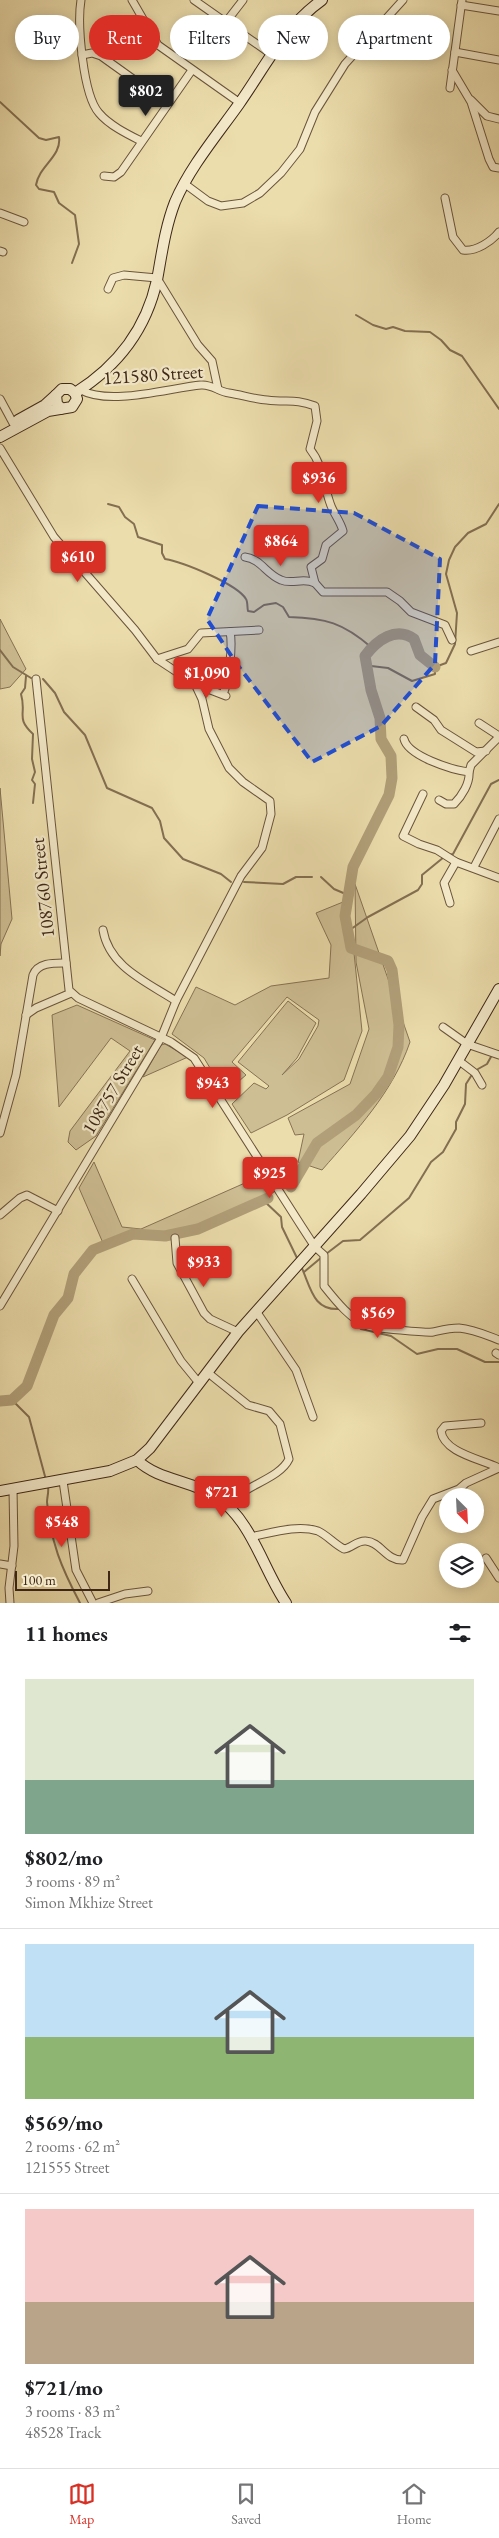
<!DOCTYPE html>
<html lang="en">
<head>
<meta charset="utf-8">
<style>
  body { margin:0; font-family:"EB Garamond",serif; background:#f2f2f2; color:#202124; height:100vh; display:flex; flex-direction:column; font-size:19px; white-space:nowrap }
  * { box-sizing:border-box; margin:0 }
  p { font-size:16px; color:#757577 }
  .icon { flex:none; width:28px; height:28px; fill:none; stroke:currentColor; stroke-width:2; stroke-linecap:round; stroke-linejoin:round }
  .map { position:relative; height:1603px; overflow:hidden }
  .side { display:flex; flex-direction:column; background:#fff; flex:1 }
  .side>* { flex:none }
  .hud { position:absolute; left:15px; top:15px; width:470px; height:45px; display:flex; gap:10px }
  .needle { width:32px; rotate:156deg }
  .controls { position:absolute; left:439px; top:1488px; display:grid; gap:10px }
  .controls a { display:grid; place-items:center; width:45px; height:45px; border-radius:50%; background:#fff; box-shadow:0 2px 12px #0003; font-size:25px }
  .scale { position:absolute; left:15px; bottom:12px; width:95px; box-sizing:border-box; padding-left:5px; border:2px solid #3e2717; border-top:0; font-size:14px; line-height:18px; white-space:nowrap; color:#3e2717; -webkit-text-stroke:4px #f3e9c9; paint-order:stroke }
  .price { position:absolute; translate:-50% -42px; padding:0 11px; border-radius:5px; background:#d93025; color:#fff; font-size:16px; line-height:32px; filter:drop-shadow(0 1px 2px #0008) }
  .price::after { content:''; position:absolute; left:50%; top:30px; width:15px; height:11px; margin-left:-8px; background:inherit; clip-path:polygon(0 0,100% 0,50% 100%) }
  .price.current { background:#222; color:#fff }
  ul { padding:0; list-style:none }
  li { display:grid; align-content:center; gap:10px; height:265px; padding:0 25px }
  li+li { border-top:1px solid #e0e0e0 }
  li span { display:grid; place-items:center; height:155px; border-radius:0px; color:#555 }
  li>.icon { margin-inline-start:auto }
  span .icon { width:90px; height:90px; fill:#fffc; stroke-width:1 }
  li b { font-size:21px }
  h2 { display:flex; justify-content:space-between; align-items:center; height:60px; padding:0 25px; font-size:21px }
  .chip { padding:0 18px; border-radius:22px; background:#fff; box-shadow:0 2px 12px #0003; font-size:18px; line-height:45px }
  .chip.current { background:#d93025; color:#fff }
  .menu { display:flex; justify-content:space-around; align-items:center; height:70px; border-top:1px solid #e0e0e0; background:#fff; font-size:14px; color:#757577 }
  .menu a { display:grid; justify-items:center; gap:2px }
  .menu .current { color:#d93025 }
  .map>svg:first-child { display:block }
  .green { fill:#cebe93; stroke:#867255 }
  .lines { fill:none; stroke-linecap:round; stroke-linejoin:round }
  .stream { stroke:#836f52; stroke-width:2 }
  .river { stroke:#b19f79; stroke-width:11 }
  .street-casing { stroke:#6a543c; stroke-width:9 }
  .secondary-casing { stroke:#3e2717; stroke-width:12 }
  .street { stroke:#f3e9c9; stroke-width:7 }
  .secondary { stroke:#f3e9c9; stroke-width:10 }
  .marked { fill:#1d4ed8; fill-opacity:0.2; stroke:#1d4ed8; stroke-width:4; stroke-dasharray:10 6; stroke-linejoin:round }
  .labels { text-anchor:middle; stroke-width:4.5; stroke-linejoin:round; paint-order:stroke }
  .street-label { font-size:19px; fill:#3e2717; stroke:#f3e9c9 }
</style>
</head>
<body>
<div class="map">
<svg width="499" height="1603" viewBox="0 0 499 1603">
  <rect width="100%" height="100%" fill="#ecddac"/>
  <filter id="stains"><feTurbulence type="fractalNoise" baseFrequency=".004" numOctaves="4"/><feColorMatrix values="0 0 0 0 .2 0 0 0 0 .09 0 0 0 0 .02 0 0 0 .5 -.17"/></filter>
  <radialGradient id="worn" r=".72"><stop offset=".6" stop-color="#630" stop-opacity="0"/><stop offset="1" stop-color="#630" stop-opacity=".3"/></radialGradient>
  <g class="green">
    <polygon points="0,619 26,669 10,687 0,689"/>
    <polygon points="0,788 12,919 1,944 0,956"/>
    <path d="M355 884 410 1042C393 1092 356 1131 322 1170L298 1162 304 1134 295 1135 288 1118 350 1084 369 1029 356 962Z"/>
    <path d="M343 902C342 917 341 943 354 953L362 1031 344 1080 287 1115 251 1133 232 1104 254 1083 266 1089 269 1086 238 1062 288 1001 316 1023 297 1058 282 1075 299 1059 318 1026 319 1020 287 997 232 1062 246 1075 225 1093 204 1058 172 1034 196 987 235 1005 271 986 329 978 331 945 316 913Z"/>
    <polygon points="77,1005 155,1040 96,1136 76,1150 68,1142 70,1131 130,1051 111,1038 59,1107 52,1015"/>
    <polygon points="165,1044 188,1057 143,1077 161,1045"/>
    <polygon points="94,1162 122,1227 141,1229 263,1175 274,1192 197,1228 165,1234 133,1232 103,1243 79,1188"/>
  </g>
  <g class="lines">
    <g class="stream">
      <path d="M0 102 39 138 46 140 59 137C62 156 39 166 36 185L39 189 54 192 59 203 75 215 79 244 72 263"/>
      <polyline points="356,315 373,325 386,329 393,327 405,331 430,332 441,340 450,350 462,356 499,409"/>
      <path d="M108 504 119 507 125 517 134 524 138 537 162 545V553L165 559C183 562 237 584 246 599 248 602 247 608 248 611L254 612 264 605 276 603 283 607 289 617C326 618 343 623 371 647"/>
      <polyline points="0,650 13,667 31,678"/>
      <polyline points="369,671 371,666 388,668 412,681 435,674 435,667 446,663 455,644 457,613 446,574 449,560 455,547 468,533 486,524 499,504"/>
      <path d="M26 676 25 688 21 694C27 715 15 717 33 734L32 759 35 772 32 780 35 784 33 803"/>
      <polyline points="43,679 55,693 64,712 85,735 107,788 152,808 160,821 164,838 183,859 221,874 231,882"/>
      <polyline points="449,855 453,854 491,784 499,780"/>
      <polyline points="321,877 334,889 348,895"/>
      <polyline points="244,882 283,884 296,877 312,877"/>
      <polyline points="347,932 368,917 418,890 422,884 422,875 444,857"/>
      <polyline points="478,1069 487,1064 492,1055"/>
      <polyline points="263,1200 281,1217 282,1227 298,1260"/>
      <polyline points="326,1254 343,1241 360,1240 409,1198 431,1162 443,1152 456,1129 456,1122 465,1104 466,1084 473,1073"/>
      <path d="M301 1266C311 1288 313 1311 340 1309"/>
      <polyline points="304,1272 322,1257"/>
      <polyline points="353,1321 361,1329 391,1336 417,1354 438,1349 457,1349 485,1362 499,1362"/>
      <polyline points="12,1400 29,1417 46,1480"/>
      <path d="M48 1487C49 1492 47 1497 47 1502 51 1543 61 1567 80 1603"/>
    </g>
    <g class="river">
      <path d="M291 1187 317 1143 356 1115 376 1094 388 1077 398 1047 399 1025 392 970 388 961 351 948 345 916 353 867 389 795 392 778 391 756 381 739 380 718 371 690 365 656C377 640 396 626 414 639L420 655 435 667"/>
      <polyline points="0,1401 12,1400 27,1386 54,1315 68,1298 74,1274 93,1250 133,1234 165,1236 198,1229 268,1198"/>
    </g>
    <g class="street-casing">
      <g id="street">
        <path d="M81 0C77 24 83 95 99 113 109 125 127 134 141 141"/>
        <polyline points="132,0 158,45 240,103"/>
        <polyline points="194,0 271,54"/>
        <polyline points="461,5 499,11"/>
        <polyline points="226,22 243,0"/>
        <polyline points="455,52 499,60"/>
        <polyline points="82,55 92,53 101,56 168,104"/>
        <polyline points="452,70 471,102 489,159 493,167 499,168"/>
        <polyline points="450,88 462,0"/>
        <polyline points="471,100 487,116 499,119"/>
        <polyline points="104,176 114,177 121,172 192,70"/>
        <polyline points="185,184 208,201 221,206 243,203 260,193 281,173 300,149 315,112 345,64 403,0"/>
        <path d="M445 198 453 237 463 250C476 252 492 241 499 232"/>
        <polyline points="0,213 24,222"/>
        <polyline points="0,251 3,252"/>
        <polyline points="108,289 113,278 124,275 157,278 198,345 212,361 218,389"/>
        <path d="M81 390C110 406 169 388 201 385 212 384 219 392 229 393 242 395 254 399 267 400 287 403 294 398 315 406L317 421 310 449C323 465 323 483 330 503 333 513 340 520 343 531L326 545 322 559 311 567 315 583 323 592H387L400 601 411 612 445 625 452 640"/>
        <polyline points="0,399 13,423"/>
        <polyline points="0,448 54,537 135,630 157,659 195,684 226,696"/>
        <path d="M245 557C261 559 266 574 281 580 292 585 303 577 315 583"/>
        <polyline points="471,651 499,642"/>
        <polyline points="157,659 188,649 201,633 259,630"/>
        <path d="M36 679 69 990 78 998 171 1042 194 1058 302 1227 315 1247 324 1255V1286C336 1301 350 1319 368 1326 373 1328 428 1333 433 1332 442 1330 449 1328 459 1328 473 1329 486 1335 499 1340"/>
        <path d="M223 694C229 681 233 645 230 632"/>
        <polyline points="416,707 434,720 441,730 476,752 486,751"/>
        <polyline points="479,723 499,736"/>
        <path d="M404 739C408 756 452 770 469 772 470 783 462 796 454 804H446L439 800"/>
        <polyline points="469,772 471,765 499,737"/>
        <polyline points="423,794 403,836 419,844 437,850 456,862 499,878"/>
        <polyline points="474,867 499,819"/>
        <polyline points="450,903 444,883 456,862"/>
        <path d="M103 930C109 967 147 982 176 1001"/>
        <polyline points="26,1015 36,1008 71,993"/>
        <polyline points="443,1027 467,1044 499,1055"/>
        <polyline points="458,1060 475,1073 482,1085"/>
        <path d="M0 1133 16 1075 33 975C38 962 55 963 66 963"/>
        <polyline points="0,1215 20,1198 27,1195 58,1211"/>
        <polyline points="175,1238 177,1263 204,1313 210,1319 238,1332"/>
        <polyline points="132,1279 181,1361 199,1383"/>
        <polyline points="0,1306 161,1038 176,1001 241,876 262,848 271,814 270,801 243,782 229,768 209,729 202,699 195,684"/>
        <polyline points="256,1311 296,1370 313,1417"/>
        <polyline points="496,1353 499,1355"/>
        <path d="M207 1372 248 1405 269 1411 280 1424 289 1459C278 1482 233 1487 230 1509"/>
        <path d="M481 1423 445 1426 441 1431C444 1453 481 1459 499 1468"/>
        <polyline points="63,1481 76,1570 93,1603"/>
        <path d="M250 1537C271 1533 297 1524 318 1531 327 1535 334 1544 344 1549 352 1548 357 1540 366 1541 381 1542 386 1561 403 1560L422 1517 433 1499 459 1489 466 1483 499 1468"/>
        <polyline points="486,1558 499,1578"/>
        <polyline points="0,1564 12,1566"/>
        <polyline points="10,1603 9,1588 14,1546 13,1489"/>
        <polyline points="98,1603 125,1594 148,1591"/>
      </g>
    </g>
    <g class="secondary-casing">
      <g id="secondary">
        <path d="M75 393C118 366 146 330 157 280 162 253 165 228 175 202 190 167 217 135 239 104 265 67 284 27 322 0"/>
        <polyline points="18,420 45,405 56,395"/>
        <polyline points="0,437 48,411 72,407 77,399 75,393 70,389 62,389 56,395 57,404 62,409"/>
        <path d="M137 1460C159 1481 192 1480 217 1497 252 1521 263 1569 286 1603"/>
        <polyline points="0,1491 110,1471 137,1460 150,1448 238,1332 361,1194 410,1136 444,1085 499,989"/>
      </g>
    </g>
    <use href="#street" class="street"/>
    <use href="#secondary" class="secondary"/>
  </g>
  <path class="marked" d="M258 506 354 513 440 559 435 664 381 726 312 762 236 663 207 619Z"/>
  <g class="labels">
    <g class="street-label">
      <text transform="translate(153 374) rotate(-4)" y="7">121580 Street</text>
      <text transform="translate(42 888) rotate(-96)" y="7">108760 Street</text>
      <text transform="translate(112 1089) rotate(-59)" y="7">108757 Street</text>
    </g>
  </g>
  <rect width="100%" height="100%" filter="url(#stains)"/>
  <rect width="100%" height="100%" fill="url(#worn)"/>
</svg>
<div class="controls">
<a><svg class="needle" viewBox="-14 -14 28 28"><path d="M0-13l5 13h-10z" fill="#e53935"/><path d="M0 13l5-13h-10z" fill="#757577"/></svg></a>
<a><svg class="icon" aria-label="layers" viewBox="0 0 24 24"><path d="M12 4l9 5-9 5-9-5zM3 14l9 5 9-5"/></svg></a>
</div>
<div class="scale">100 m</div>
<b class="price current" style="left:146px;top:117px">$802</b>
<b class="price" style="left:319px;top:504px">$936</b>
<b class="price" style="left:281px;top:567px">$864</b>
<b class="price" style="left:78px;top:583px">$610</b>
<b class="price" style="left:207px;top:699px">$1,090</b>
<b class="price" style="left:213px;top:1109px">$943</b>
<b class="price" style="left:270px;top:1199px">$925</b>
<b class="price" style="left:204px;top:1288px">$933</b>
<b class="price" style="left:378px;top:1339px">$569</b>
<b class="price" style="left:222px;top:1518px">$721</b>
<b class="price" style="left:62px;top:1548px">$548</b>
<div class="hud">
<a class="chip">Buy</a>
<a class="chip current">Rent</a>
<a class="chip">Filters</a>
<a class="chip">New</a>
<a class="chip">Apartment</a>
</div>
</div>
<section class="side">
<h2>11 homes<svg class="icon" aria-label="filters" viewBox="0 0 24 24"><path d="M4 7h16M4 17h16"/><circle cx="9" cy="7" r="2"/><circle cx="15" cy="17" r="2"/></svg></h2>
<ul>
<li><span style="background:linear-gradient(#dfe7d0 65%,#7fa58c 0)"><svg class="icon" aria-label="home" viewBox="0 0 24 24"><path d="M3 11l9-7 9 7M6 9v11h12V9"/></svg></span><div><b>$802/mo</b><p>3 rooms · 89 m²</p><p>Simon Mkhize Street</p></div></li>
<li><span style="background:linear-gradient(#bfe0f5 60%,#8fb573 0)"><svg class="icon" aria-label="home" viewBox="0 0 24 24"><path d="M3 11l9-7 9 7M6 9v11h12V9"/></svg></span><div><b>$569/mo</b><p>2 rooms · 62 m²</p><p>121555 Street</p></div></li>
<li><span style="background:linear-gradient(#f6c9c9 60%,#b9a48a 0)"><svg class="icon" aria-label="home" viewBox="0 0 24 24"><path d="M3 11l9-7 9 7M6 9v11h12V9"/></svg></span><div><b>$721/mo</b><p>3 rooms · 83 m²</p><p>48528 Track</p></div></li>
</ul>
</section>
<nav class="menu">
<a class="current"><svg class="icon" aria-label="map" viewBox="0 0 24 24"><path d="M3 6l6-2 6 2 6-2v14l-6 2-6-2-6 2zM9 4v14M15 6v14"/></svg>Map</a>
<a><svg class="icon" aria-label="saved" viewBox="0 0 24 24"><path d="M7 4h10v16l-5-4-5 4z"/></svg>Saved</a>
<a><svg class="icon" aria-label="home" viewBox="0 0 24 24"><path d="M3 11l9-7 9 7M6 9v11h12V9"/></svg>Home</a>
</nav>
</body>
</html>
